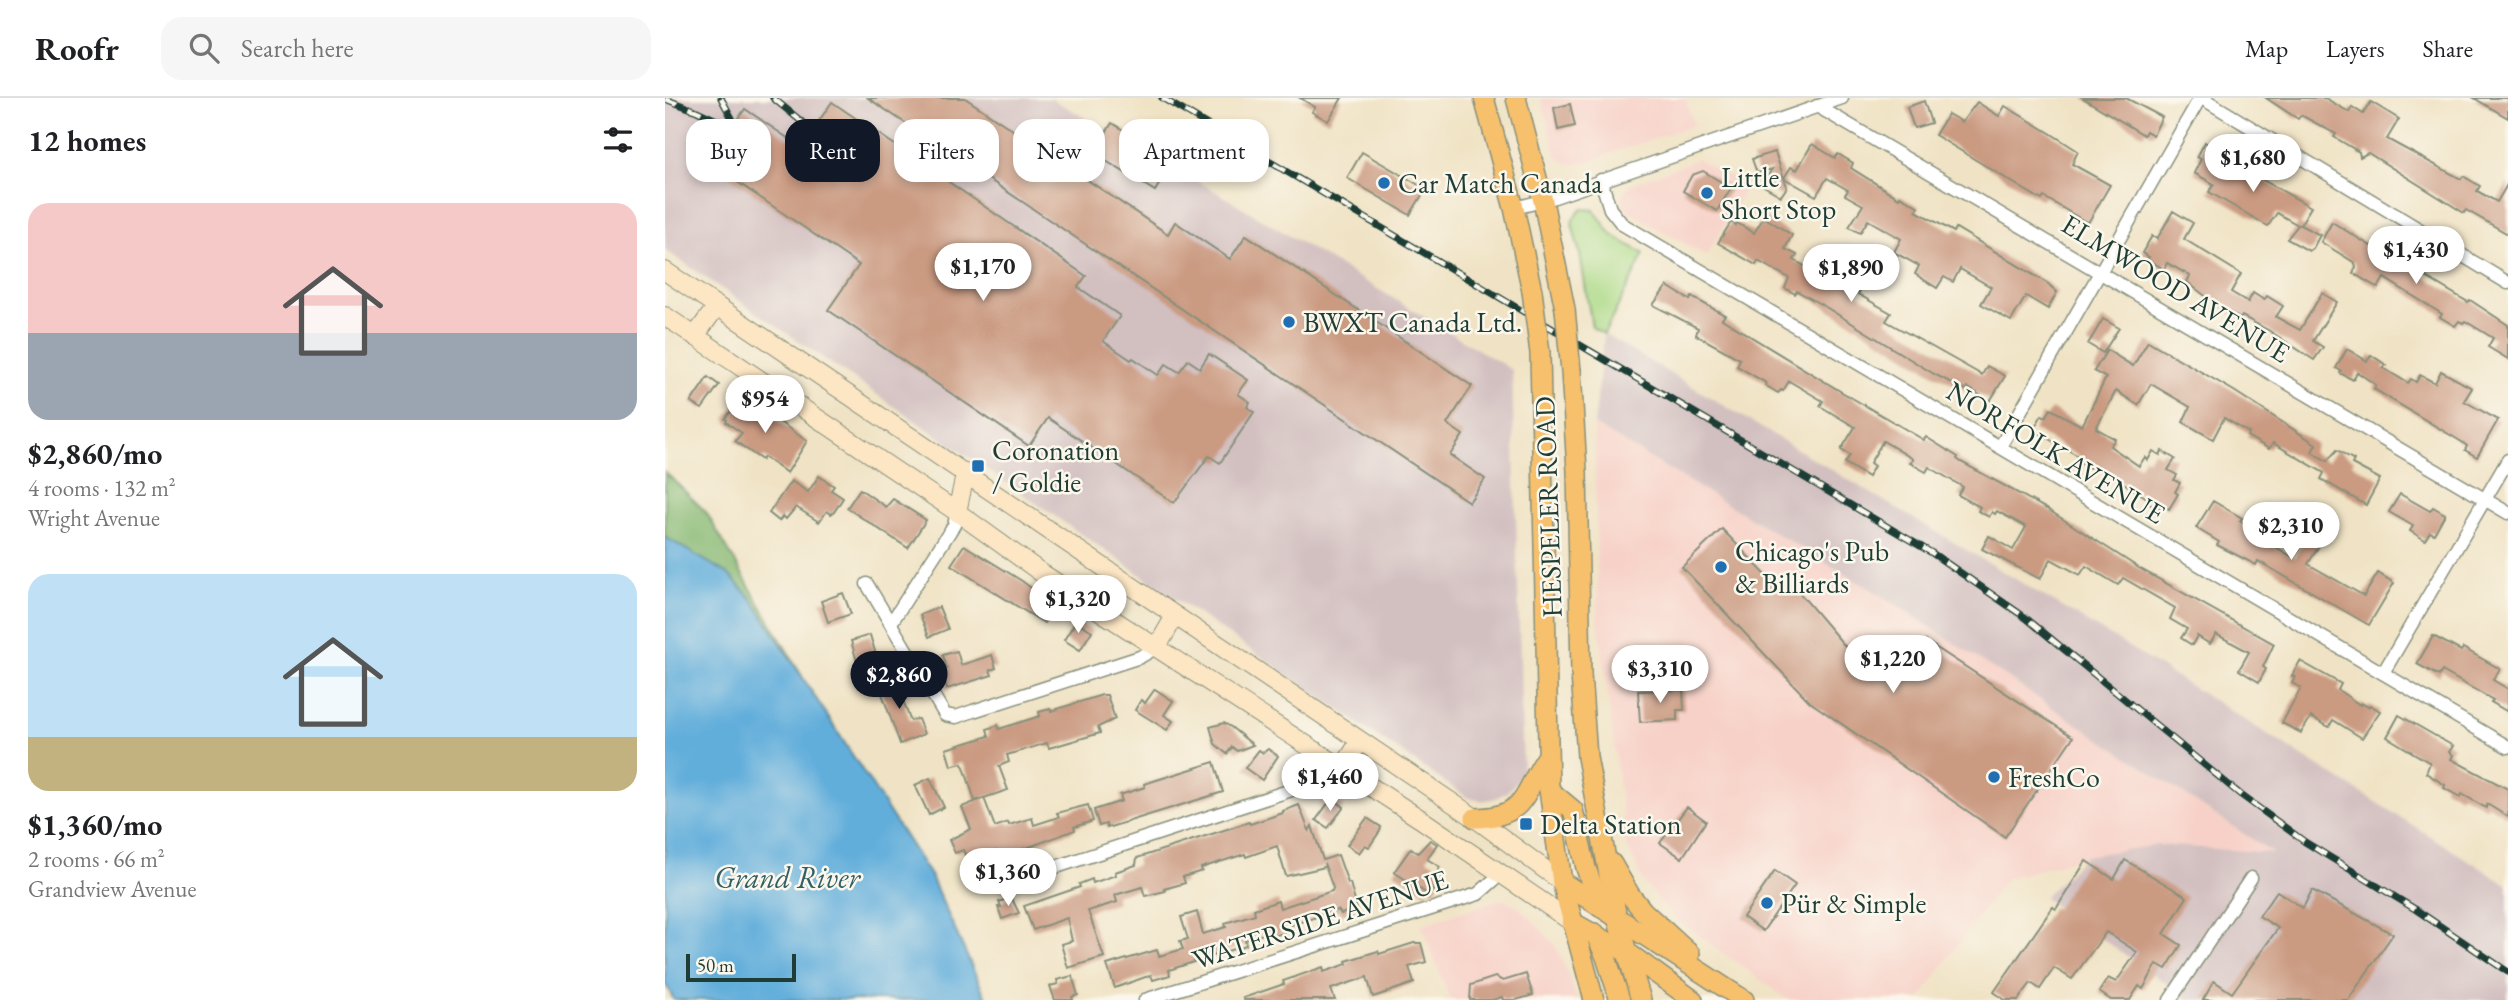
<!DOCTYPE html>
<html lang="en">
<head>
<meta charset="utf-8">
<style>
  body { margin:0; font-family:"EB Garamond",serif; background:#f6f6f6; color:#202124; height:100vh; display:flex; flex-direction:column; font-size:26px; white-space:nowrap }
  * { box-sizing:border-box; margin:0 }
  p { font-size:23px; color:#757577 }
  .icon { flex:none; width:38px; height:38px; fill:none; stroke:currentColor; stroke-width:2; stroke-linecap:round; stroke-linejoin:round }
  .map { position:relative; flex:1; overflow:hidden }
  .drawer { display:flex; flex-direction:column; background:#fff; width:665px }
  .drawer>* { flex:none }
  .guide { position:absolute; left:21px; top:21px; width:665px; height:63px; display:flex; gap:14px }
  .scale { position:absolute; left:21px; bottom:18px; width:110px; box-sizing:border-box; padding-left:7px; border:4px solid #1f3d34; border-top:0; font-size:19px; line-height:24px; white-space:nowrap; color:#1f3d34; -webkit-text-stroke:5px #fbf7ec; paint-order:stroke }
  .price { position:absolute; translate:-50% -60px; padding:0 16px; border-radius:24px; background:#fff; color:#222; font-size:23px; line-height:46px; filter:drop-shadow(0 2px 4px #0008) }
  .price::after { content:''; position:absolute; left:50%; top:42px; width:21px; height:16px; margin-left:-10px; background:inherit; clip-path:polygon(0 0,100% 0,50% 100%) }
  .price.selected { background:#111827; color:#fff }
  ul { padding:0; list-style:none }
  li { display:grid; align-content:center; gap:14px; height:371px; padding:0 28px }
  li span { display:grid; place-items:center; height:217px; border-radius:21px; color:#555 }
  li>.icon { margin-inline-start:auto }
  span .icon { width:126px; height:126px; fill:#fffc; stroke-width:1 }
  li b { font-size:30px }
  h2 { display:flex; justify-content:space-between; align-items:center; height:84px; padding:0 28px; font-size:30px }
  .pill { padding:0 24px; border-radius:21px; background:#fff; box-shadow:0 4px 10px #0003; font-size:24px; line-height:63px }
  .pill.selected { background:#111827; color:#fff }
  header { display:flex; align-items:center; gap:42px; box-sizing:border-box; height:98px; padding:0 35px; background:#fff; border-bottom:2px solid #e0e0e0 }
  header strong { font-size:33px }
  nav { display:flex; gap:38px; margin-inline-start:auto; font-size:24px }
  .search { width:490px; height:63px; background:#f6f6f6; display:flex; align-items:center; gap:18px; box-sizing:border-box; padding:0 24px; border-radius:21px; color:#757577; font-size:26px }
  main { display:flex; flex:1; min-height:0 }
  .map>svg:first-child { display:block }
  .built { fill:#f7d1c8 }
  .industrial { fill:#d2bfc0 }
  .green { fill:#abd986; stroke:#658b5d; stroke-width:2 }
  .forest { fill:#88b973; stroke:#547b54; stroke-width:2 }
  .water { fill:#62aedb; stroke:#407688; stroke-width:2 }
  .building { fill:#ca9a81 }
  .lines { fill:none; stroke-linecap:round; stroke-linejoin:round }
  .street-casing { stroke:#88907c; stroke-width:15 }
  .secondary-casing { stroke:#88907c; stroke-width:20 }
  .primary-casing { stroke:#88907c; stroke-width:22 }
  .street { stroke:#fff; stroke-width:12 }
  .secondary { stroke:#fce6c4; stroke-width:18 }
  .primary { stroke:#f7c06c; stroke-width:19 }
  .rail-casing { stroke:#1f3d34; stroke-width:7 }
  .rail { stroke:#fbf7ec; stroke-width:4.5; stroke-dasharray:13; stroke-linecap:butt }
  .primary-bridge-casing { stroke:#88907c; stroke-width:22; stroke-linecap:butt }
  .primary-bridge { stroke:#f7c06c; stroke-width:19 }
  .poi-dot { fill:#1f6fb2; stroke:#fbf7ec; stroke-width:2.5 }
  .labels { text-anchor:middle; stroke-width:5; stroke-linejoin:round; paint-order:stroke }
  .poi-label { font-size:28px; fill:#1f3d34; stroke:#fbf7ec; text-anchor:start }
  .street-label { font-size:28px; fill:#1f3d34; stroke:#fbf7ec }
  .water-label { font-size:30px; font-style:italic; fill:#335f66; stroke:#fbf7ec }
</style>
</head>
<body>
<header>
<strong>Roofr</strong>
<div class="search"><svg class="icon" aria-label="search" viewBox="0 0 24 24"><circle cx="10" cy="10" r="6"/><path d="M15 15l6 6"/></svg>Search here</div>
<nav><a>Map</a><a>Layers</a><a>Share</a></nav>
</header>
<main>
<section class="drawer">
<h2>12 homes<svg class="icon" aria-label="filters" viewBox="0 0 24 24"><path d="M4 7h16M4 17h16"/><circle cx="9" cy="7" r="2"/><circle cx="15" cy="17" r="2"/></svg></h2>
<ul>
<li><span style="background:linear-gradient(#f6c9c9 60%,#9aa5b1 0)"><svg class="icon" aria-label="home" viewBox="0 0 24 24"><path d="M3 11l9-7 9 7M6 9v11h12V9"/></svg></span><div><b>$2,860/mo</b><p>4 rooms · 132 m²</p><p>Wright Avenue</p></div></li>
<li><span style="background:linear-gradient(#bfe0f5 75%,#c2b280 0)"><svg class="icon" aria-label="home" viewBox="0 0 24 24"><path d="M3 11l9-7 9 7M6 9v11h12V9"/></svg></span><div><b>$1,360/mo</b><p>2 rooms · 66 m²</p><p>Grandview Avenue</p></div></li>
</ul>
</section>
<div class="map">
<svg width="1843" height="902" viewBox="0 0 1843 902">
  <rect width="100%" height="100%" fill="#fbf7ec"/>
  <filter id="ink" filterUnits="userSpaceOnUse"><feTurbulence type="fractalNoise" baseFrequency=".0143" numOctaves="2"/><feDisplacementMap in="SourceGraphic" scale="14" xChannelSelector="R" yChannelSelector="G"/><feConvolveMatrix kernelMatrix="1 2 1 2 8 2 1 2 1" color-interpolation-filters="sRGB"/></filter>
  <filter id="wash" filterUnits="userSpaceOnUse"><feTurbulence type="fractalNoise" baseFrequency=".00686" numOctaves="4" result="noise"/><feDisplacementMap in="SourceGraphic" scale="28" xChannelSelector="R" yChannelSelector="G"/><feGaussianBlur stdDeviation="1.57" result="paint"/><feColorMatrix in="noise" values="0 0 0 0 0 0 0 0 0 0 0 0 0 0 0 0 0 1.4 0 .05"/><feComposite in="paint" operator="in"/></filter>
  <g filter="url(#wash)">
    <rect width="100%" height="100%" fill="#f0e3c5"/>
    <g class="built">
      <polygon points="876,0 1020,0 1029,27 911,67 901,65 891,57"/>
      <polygon points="1033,61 1082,88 1041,158 966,115 959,108 956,98 965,87"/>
      <polygon points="929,327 1227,504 1609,756 1492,747 1420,758 1340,781 1254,902 1123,902 1010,820 979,785 961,746 933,517"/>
      <polygon points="836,801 849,806 859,814 887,843 898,863 912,902 785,902 756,827"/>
    </g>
    <g class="industrial">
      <polygon points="0,0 385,0 560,99 847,272 858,673 852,683 843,693 831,700 817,703 803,700 0,152"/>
      <polygon points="939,236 1444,537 1843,787 1843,902 1525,902 1379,800 1420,758 1492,747 1608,755 1227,504 929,327"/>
    </g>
    <polygon class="green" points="917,111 929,112 947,137 979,156 939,236 927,229 915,156 907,126 909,119"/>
    <polygon class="forest" points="0,374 41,414 158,614 87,501 63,476 0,439"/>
    <polygon class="water" points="0,439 63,476 87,501 266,779 322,902 9,902 0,885"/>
    <g id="blocks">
      <g class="building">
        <polygon points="203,0 300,0 503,136 510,124 565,161 581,137 807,288 782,326 798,337 785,357 820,381 804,404"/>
        <polygon points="635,0 677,0 663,23 647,14 650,9"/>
        <polygon points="1418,0 1461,0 1497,19 1488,37 1481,33 1479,37"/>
        <polygon points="1601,0 1660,0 1684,14 1687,9 1698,16 1706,4 1734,21 1722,41 1796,81 1798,78 1815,88 1812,93 1832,104 1843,85 1843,136 1801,112 1799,115 1703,55 1695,59 1694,54 1669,39 1671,36 1636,17 1633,21"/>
        <polygon points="1809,0 1843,0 1843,20"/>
        <polygon points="1259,3 1266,25 1249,30 1242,9"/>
        <polygon points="167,4 421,178 413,189 455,218 438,243 466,262 468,260 493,277 501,266 514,274 523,262 535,270 544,256 583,282 573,296 585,304 582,309 589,314 555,365 544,358 509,405 383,320 364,348 163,212 194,167 43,64 80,11 136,49"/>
        <polygon points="1312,4 1334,18 1340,8 1385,35 1413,53 1407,66 1445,87 1423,125 1379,99 1377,102 1360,92 1270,37 1283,16 1297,24"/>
        <polygon points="905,6 910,28 893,32 889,10"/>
        <polygon points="447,25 508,63 490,93 428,55"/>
        <polygon points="1540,44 1557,54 1580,72 1646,109 1635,127 1655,137 1648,150 1644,153 1622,141 1633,127 1612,115 1603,128 1544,94 1549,86 1529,75 1536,61 1532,59"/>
        <polygon points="1147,46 1170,60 1173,56 1188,65 1186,70 1234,100 1235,98 1254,109 1251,113 1289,134 1291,130 1382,185 1392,194 1383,211 1361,198 1346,223 1316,206 1326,189 1295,171 1288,184 1279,179 1272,190 1250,176 1254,168 1229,154 1236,141 1203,122 1195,135 1184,129 1198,107 1180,97 1183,92 1162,80 1151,98 1119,80 1126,69 1132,72"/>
        <polygon points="697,54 757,89 759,94 745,117 682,80"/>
        <polygon points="1110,54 1122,89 1116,98 1097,87 1107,71 1092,75 1087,61"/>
        <polygon points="1038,73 1066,90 1052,113 1018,93 1027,77"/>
        <polygon points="1508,113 1528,125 1519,141 1576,176 1566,194 1583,204 1588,195 1599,202 1602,198 1618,208 1611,219 1635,232 1657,195 1672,204 1648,243 1658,249 1649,262 1603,232 1577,218 1575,221 1543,200 1522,184 1525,178 1502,165 1499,171 1482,161 1484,159 1477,155 1487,138 1492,141"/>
        <polygon points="1099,119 1127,137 1120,151 1132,157 1129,162 1157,178 1159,174 1173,182 1178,172 1199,185 1193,196 1226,215 1221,223 1317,277 1322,268 1340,278 1325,303 1302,289 1300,292 1269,276 1159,208 1132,193 1130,196 1120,190 1124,180 1093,163 1091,167 1053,145 1066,124 1071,127 1072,125 1089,135"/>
        <polygon points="1667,124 1748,174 1749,172 1803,204 1805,202 1843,227 1843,261 1823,249 1828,240 1800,223 1798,225 1794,223 1790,228 1775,219 1777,216 1719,180 1713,190 1688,175 1691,169 1690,165 1656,144"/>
        <polygon points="1002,188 1025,202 1027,199 1060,217 1057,221 1175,293 1259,342 1261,339 1293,359 1292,361 1296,364 1382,411 1474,470 1609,546 1598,569 1601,571 1594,584 1574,572 1584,554 1551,536 1545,546 1532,538 1527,547 1516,540 1522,531 1505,521 1510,510 1458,480 1453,487 1421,468 1415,477 1386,461 1375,481 1317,451 1324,438 1348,452 1361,429 1332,413 1330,416 1327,414 1324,419 1313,413 1315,409 1293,397 1298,389 1264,369 1261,374 1245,365 1248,361 1218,343 1205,365 1209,368 1203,379 1180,365 1185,357 1176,352 1190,329 1155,308 1158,303 1124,283 1118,293 1116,292 1113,295 1100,287 1101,285 1072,268 1075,261 1031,237 1033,230 988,207"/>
        <polygon points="1438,221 1454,230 1438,255 1423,246"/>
        <polygon points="1483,243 1569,293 1651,346 1647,354 1662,363 1672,352 1689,362 1687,366 1715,381 1701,407 1656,381 1659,375 1608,345 1604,351 1582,338 1584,335 1559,320 1548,341 1518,324 1525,309 1486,286 1473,307 1451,293 1431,330 1450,341 1445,348 1474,368 1480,359 1483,362 1488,353 1495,357 1497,353 1510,361 1503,372 1512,377 1509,382 1515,385 1510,394 1513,396 1504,411 1496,406 1493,411 1483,405 1485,402 1457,384 1433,369 1429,368 1427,371 1416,365 1418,362 1415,359 1368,332 1377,317 1381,319 1386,311 1417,328 1441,280 1429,273 1442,252 1468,268"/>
        <polygon points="1682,251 1702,263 1706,257 1721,267 1718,270 1743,285 1746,281 1751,284 1755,277 1770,285 1776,273 1807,290 1799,303 1833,322 1812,359 1800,352 1802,348 1797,344 1709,291 1711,287 1692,274 1688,282 1675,275 1676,273 1671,270"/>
        <polygon points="43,279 54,287 37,311 26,304"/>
        <polygon points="77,298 142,343 122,375 99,359 97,362 70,343 77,335 61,324 62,322 60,321"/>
        <polygon points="154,378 169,388 166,392 178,400 169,414 166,416 162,413 154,424 131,409 121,421 118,418 114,423 104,415 126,383 143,394"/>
        <polygon points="195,391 221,409 228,401 261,422 243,450 182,410"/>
        <polygon points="1735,396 1765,413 1768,409 1780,416 1769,436 1765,434 1760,442 1745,433 1748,428 1724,414"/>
        <polygon points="1548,403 1577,420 1575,423 1601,439 1614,417 1624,423 1609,448 1629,460 1642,438 1655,446 1643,466 1699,498 1713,475 1729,485 1704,527 1593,463 1591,467 1552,447 1554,444 1531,430"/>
        <polygon points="1057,431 1117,494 1128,487 1184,553 1197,563 1209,545 1245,568 1261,543 1408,639 1340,739 1145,604 1017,469"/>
        <polygon points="299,447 357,483 391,509 379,525 286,467"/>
        <polygon points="178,495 186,516 163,524 156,503"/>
        <polygon points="274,509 283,531 264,539 255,517"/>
        <polygon points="411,523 427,533 415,552 399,542"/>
        <polygon points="205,537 212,560 193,567 186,543"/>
        <polygon points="1768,538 1796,553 1798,550 1835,571 1828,582 1843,591 1843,614 1826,604 1828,602 1777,573 1774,578 1752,566"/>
        <polygon points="292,553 296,567 327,557 331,570 325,572 327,577 282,591 276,572 282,571 278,557"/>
        <polygon points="1635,563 1676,586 1673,592 1695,607 1696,605 1703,609 1705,607 1715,613 1697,640 1668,622 1664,629 1646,619 1636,635 1617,625 1636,590 1627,585 1630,579 1627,578"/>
        <polygon points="223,575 229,592 234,590 245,622 253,621 259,636 235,646 211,579"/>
        <polygon points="490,591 508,603 499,617 508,623 502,632 470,612 476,602 480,605"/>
        <polygon points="1018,592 1019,612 1012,612 1012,622 975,624 973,593"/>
        <polygon points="437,597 442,597 450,621 433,629 435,635 384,650 382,645 342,657 344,664 334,668 343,692 310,703 299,669 296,665 286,668 281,651 324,638 322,631 333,627 334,631 375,618 374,614 385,611 386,613"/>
        <polygon points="1734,617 1788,648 1784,654 1788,657 1786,661 1843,691 1843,719 1822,706 1821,710 1797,696 1795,699 1779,690 1780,687 1761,675 1765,665 1722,639"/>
        <polygon points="559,625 566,629 588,647 572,653 567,649 562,656 550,646 545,629"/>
        <polygon points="603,651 613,658 597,682 580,670 594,652 598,655"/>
        <polygon points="549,664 558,694 442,730 441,726 434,728 429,712 457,703 455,697 480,689 479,686"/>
        <polygon points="265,680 279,709 264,717 250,687"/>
        <polygon points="319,700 330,729 343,724 344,727 367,720 369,727 394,719 392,715 423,707 428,723 409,729 410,732 340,758 338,754 333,756 331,753 304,765 298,752 290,755 284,742 306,731 297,709"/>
        <polygon points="667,700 679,709 663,730 651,722"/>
        <polygon points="634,707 644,733 647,728 658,762 673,757 683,785 685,785 692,811 676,816 673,812 620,829 621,834 608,838 607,833 580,842 581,847 504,872 505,877 488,882 486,877 450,890 442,867 492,852 494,858 518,851 515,843 523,841 516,819 532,814 538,836 561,829 560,825 590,816 589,811 613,803 615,810 667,793 668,790 659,765 660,769 621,778 612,748 581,759 580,756 536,770 537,773 518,779 520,785 499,791 500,793 480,798 477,789 450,797 452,804 423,813 439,859 403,870 396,846 407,843 402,820 368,832 359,808 415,789 414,786 427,781 428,785 451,777 450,774 471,767 472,760 584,724 585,726 618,715 618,713"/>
        <polygon points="1022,709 1041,723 1017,760 995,745"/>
        <polygon points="702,720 716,729 715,733 704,749 700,747 694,755 682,747"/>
        <polygon points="765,742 772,746 762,761 775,769 773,772 779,776 769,792 764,790 761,795 729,774 746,750 753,755"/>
        <polygon points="1460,762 1522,799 1499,836 1516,847 1501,871 1492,866 1478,891 1474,888 1465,902 1446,902 1434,894 1443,880 1451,884 1472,854 1441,834 1407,881 1389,870 1375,891 1366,885 1353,902 1340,902 1329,894 1388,809 1391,811 1421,763 1449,781"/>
        <polygon points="1110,773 1130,787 1098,833 1078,819"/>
        <polygon points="1647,792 1728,836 1683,902 1538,902 1549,883 1567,895 1613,830 1594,818 1612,793 1638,810"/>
        <polygon points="346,799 354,815 337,821 333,809 336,809 334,804"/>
        <polygon points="749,845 756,845 761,864 744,869 749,885 723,894 708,899 702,879 666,891 670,902 579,902 578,900 619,886 618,883 658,869 659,874 682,866 681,863 713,853 714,856"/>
        <polygon points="861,876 868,897 851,902 838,902 837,899 827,902 805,902 806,887 830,879 838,883"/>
        <polygon points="407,878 413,897 407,899 408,902 390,902 385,888 393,886 392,882"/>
      </g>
    </g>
  </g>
  <g filter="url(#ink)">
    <use href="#blocks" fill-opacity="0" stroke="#88907c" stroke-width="2"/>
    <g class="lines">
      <g class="street-casing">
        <g id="street">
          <polyline points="1537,0 1843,185"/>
          <polyline points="1152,8 1843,415"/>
          <polyline points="936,82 945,111 957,126 1843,649"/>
          <polyline points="849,110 878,103 1177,0"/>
          <polyline points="1335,349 1535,0"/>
          <polyline points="202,486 280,617 291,619 308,613 475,559 492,549"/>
          <polyline points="226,525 289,427 292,414"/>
          <polyline points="1718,575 1843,362"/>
          <polyline points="342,785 654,683 677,671"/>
          <polyline points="480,902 813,796 837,775"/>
          <polyline points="1505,902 1586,780"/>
        </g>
      </g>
      <g class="secondary-casing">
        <g id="secondary">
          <polyline points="0,173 810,720 897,784"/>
          <polyline points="0,218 292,414 378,476 757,722 907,824"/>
          <polyline points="30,238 52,208"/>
          <polyline points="292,414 300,377"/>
          <polyline points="492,549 510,518"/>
          <polyline points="677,671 695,643"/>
        </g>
      </g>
      <g class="primary-casing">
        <g id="primary">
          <polyline points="819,0 849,110 867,193"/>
          <polyline points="851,0 878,103 900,211"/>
          <polyline points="875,255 884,692 897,784 929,902"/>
          <polyline points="906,273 912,373 916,576 922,659 952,820 976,902"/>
          <polyline points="884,692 908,712 921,770 935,809"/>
          <path d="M810 720C863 719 857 695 882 659"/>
          <polyline points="947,766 965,797 978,813 1025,856"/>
          <polyline points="897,784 1079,902"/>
          <polyline points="907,824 963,855 1028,902"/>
          <polyline points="930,835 941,859 955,902"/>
        </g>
      </g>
      <use href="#street" class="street"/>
      <use href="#secondary" class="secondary"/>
      <use href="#primary" class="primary"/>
      <g class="rail-casing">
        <g id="rail">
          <polyline points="56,0 69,24"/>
          <polyline points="108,0 148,33"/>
          <polyline points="497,0 1267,455 1361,520 1576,697 1640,744 1750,811 1843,874"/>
          <polyline points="0,1 32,13 67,29"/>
        </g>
      </g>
      <use href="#rail" class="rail"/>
      <g class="primary-bridge-casing">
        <g id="primary-bridge">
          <polyline points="867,193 875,255"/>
          <polyline points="900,211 906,273"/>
        </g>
      </g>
      <use href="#primary-bridge" class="primary-bridge"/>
    </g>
  </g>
  <g class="poi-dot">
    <circle cx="719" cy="85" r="7"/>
    <circle cx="1042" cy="95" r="7"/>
    <circle cx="624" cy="224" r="7"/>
    <rect x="306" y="361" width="14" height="14" rx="3.5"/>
    <circle cx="1056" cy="469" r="7"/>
    <circle cx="1329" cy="679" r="7"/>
    <rect x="854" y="719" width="14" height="14" rx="3.5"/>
    <circle cx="1102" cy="805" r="7"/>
  </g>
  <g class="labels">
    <g class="poi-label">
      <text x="1056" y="89">Little<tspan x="1056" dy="32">Short Stop</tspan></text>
      <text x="733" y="95">Car Match Canada</text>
      <text x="638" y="234">BWXT Canada Ltd.</text>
      <text x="327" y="362">Coronation<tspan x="327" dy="32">/ Goldie</tspan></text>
      <text x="1070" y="463">Chicago's Pub<tspan x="1070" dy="32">&amp; Billiards</tspan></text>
      <text x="1343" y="689">FreshCo</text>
      <text x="875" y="736">Delta Station</text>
      <text x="1116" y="815">Pür &amp; Simple</text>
    </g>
    <g class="street-label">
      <text transform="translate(1511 190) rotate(31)" y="10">ELMWOOD AVENUE</text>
      <text transform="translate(1391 354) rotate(31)" y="10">NORFOLK AVENUE</text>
      <text transform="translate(883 409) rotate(-92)" y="10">HESPELER ROAD</text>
      <text transform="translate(655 821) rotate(-18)" y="10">WATERSIDE AVENUE</text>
    </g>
    <g class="water-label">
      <text x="122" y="790">Grand River</text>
    </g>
  </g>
</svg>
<div class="scale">50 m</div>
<b class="price" style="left:1588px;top:96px">$1,680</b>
<b class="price" style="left:1751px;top:188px">$1,430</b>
<b class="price" style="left:318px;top:205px">$1,170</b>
<b class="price" style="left:1186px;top:206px">$1,890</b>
<b class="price" style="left:100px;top:337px">$954</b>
<b class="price" style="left:1626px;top:464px">$2,310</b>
<b class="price" style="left:413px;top:537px">$1,320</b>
<b class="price" style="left:1228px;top:597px">$1,220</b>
<b class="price" style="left:995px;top:607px">$3,310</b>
<b class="price selected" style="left:234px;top:613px">$2,860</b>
<b class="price" style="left:665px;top:715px">$1,460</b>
<b class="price" style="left:343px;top:810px">$1,360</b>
<div class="guide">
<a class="pill">Buy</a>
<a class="pill selected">Rent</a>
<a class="pill">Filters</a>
<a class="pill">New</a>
<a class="pill">Apartment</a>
</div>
</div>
</main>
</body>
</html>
